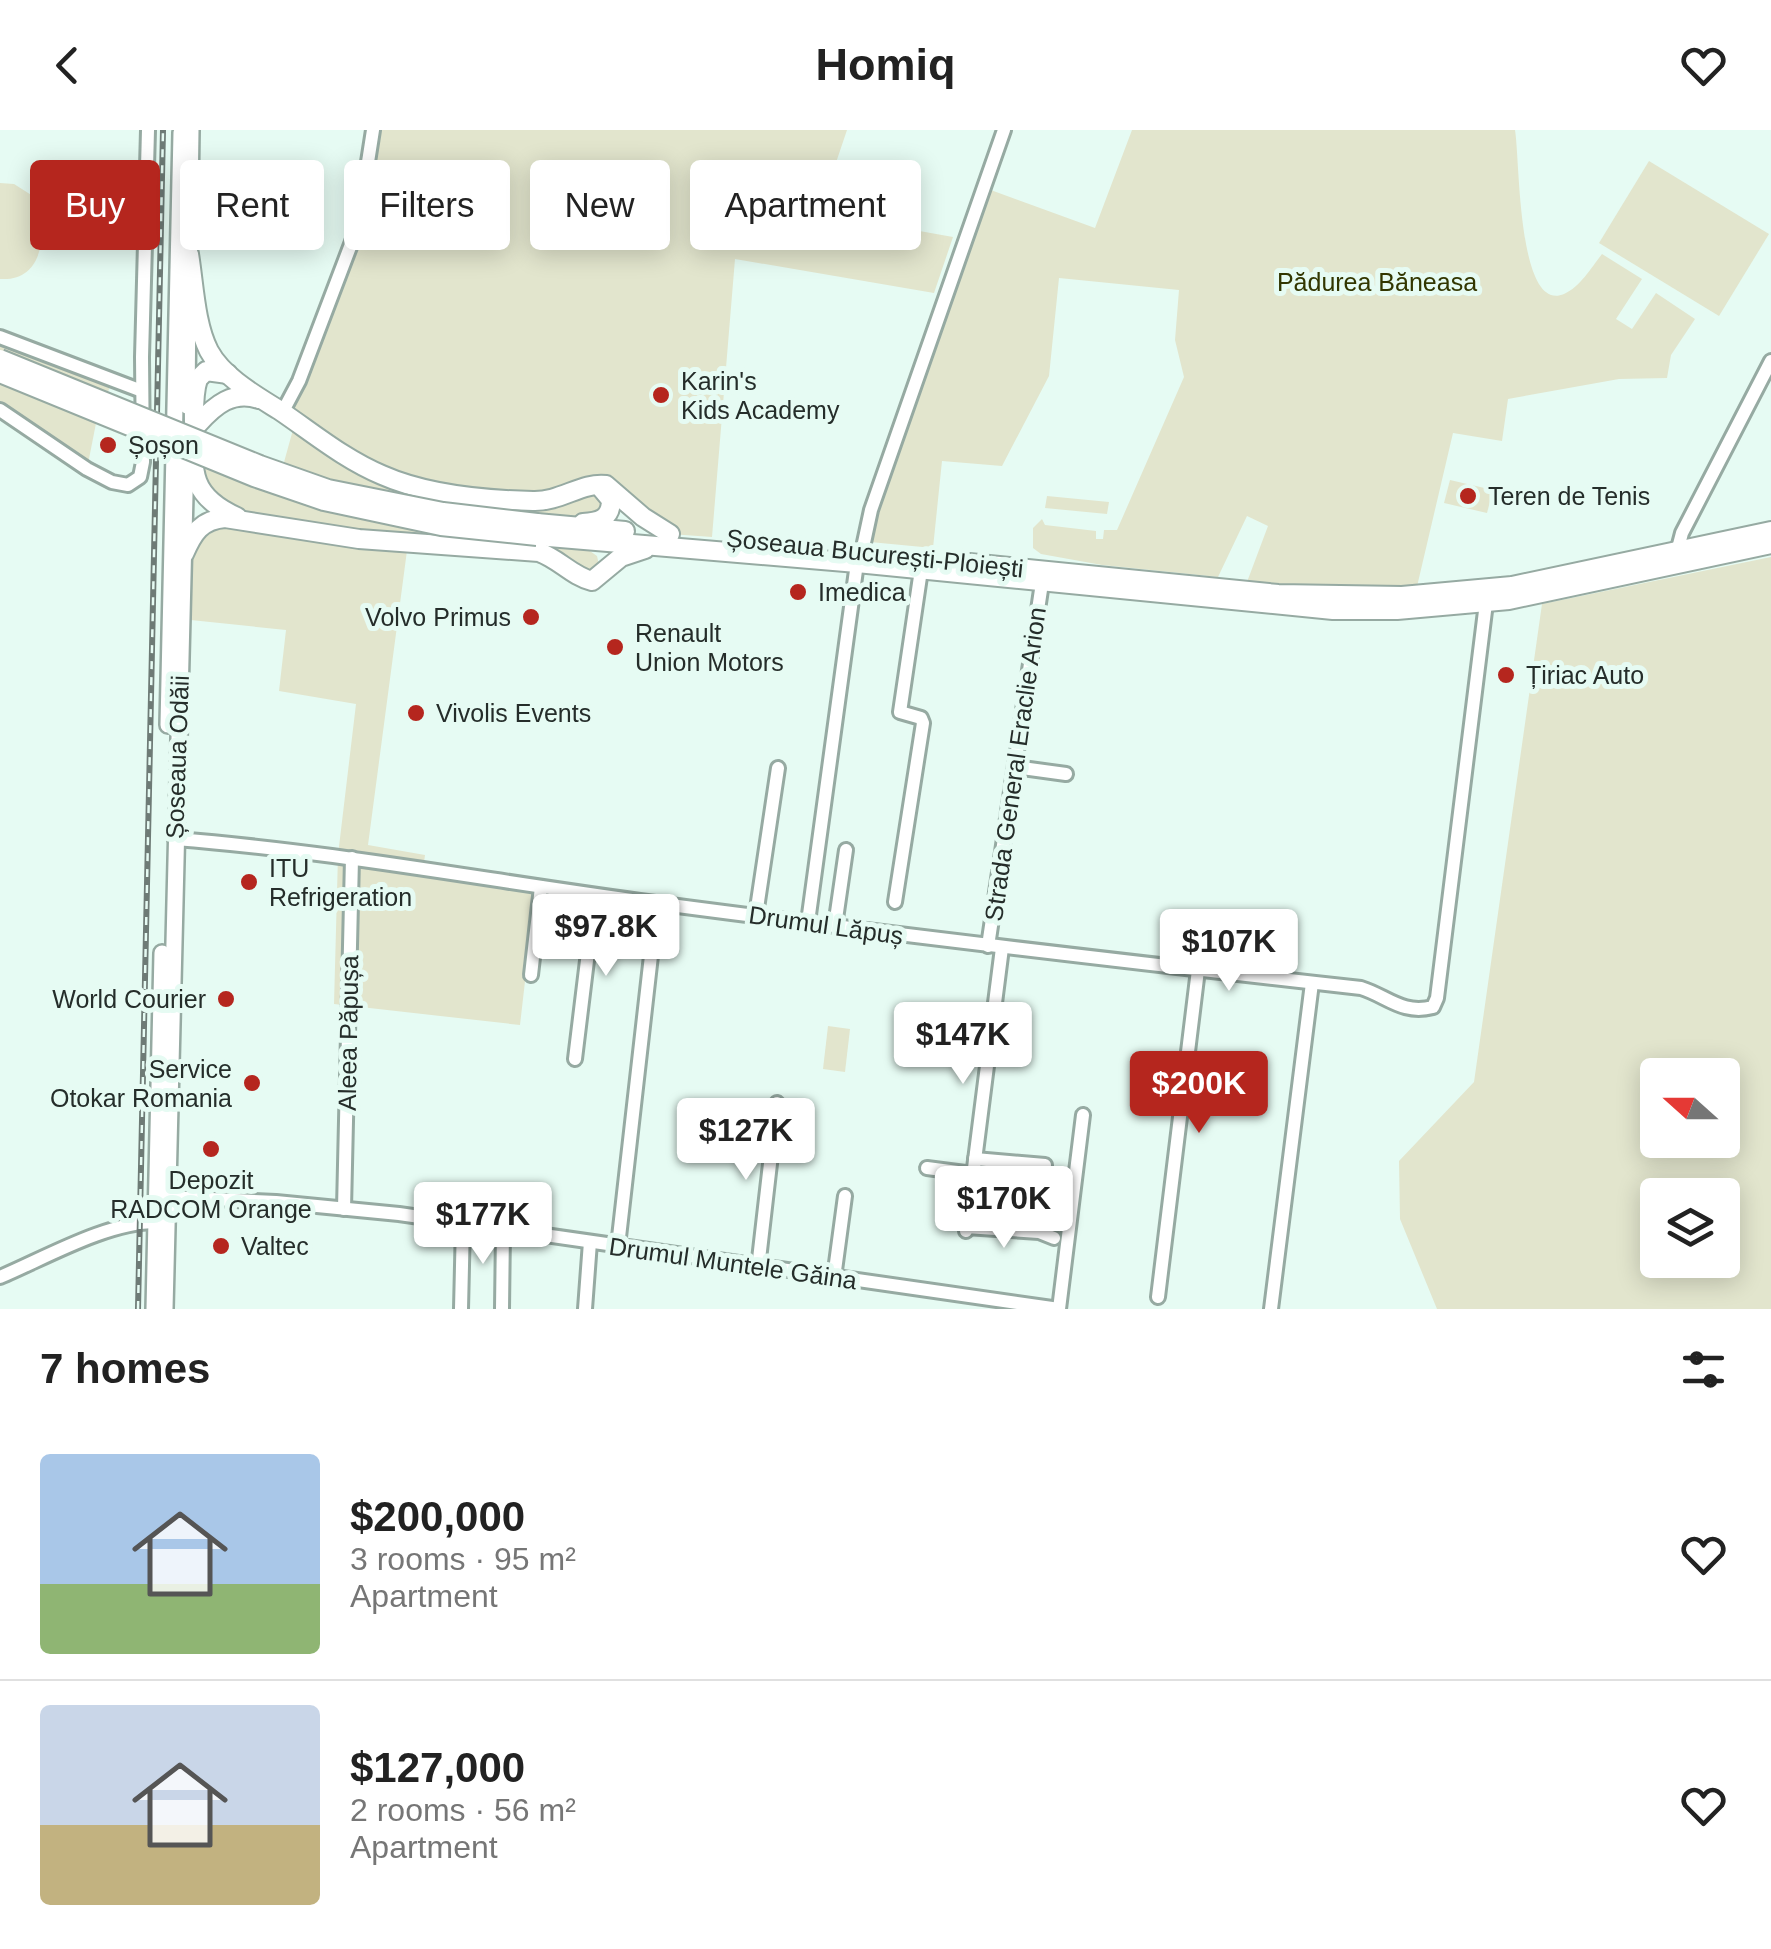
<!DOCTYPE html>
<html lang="en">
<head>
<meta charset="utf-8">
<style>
  body { margin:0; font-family:Arial,sans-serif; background:#f6f6f6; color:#222; height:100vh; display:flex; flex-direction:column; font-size:38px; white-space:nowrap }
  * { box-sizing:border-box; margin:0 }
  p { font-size:32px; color:#767676 }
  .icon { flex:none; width:55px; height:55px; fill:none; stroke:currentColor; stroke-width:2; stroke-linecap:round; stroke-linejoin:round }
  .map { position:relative; height:1179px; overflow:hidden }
  .sheet { display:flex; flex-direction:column; background:#fff; flex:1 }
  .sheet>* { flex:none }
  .guide { position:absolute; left:30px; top:30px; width:1000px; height:90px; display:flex; gap:20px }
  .needle { width:65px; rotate:291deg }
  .fabs { position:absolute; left:1640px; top:928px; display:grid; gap:20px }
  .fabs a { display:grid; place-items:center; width:100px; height:100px; border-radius:10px; background:#fff; box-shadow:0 5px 25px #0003; font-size:50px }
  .price { position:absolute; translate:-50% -85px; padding:0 22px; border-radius:10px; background:#fff; color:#222; font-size:32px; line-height:65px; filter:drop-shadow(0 2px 5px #0008) }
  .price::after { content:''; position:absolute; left:50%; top:60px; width:30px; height:22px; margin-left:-15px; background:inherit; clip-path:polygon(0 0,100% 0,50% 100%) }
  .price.active { background:#b5261e; color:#fff }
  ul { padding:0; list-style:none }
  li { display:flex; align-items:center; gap:30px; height:250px; padding:0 40px }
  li+li { border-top:2px solid #e0e0e0 }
  li span { display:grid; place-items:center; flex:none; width:280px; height:200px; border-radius:10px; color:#555 }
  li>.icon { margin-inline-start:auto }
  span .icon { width:120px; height:120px; fill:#fffc; stroke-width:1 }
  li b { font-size:42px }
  h2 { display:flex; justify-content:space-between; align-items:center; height:120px; padding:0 40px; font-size:42px }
  .tag { padding:0 35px; border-radius:10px; background:#fff; box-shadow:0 5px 25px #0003; font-size:35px; line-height:90px }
  .tag.active { background:#b5261e; color:#fff }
  header { display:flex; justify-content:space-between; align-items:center; height:130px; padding:0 40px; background:#fff; font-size:45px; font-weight:700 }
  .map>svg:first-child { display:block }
  .green { fill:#e2e5cd; fill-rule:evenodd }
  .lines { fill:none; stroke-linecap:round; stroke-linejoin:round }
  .minor-casing { stroke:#96aaa2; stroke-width:18 }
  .major-casing { stroke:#96aaa2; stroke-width:20 }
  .highway-casing { stroke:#96aaa2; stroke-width:22 }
  .minor { stroke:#fff; stroke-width:12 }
  .major { stroke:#fff; stroke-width:15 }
  .highway { stroke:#fff; stroke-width:18 }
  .rail-casing { stroke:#6e7b76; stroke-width:6 }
  .rail { stroke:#e6fbf3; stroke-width:2.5; stroke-dasharray:8; stroke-linecap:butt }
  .highway-bridge-casing { stroke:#96aaa2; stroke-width:22; stroke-linecap:butt }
  .highway-bridge { stroke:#fff; stroke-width:18 }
  .poi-dot { fill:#b5261e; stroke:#e6fbf3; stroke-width:4 }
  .labels { text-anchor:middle; stroke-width:10; stroke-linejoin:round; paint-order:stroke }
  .park-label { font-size:25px; fill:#323600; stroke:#e6fbf3 }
  .poi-label { font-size:25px; fill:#252d2a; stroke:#e6fbf3; text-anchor:start }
  .street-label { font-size:25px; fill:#252d2a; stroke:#e6fbf3 }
</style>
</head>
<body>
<header><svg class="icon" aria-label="back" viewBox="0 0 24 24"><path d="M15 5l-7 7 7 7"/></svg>Homiq<svg class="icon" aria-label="heart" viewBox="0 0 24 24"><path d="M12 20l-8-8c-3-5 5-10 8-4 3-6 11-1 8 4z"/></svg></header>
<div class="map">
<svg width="1771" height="1179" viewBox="0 0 1771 1179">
  <rect width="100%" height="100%" fill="#e6fbf3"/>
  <g class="green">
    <polygon points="373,0 847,0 819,83 953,107 934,163 735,129 712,407 670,404 616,361 610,381 557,395 281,343 294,296 281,286 358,96"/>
    <path d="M1132 0H1515C1520 28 1517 184 1564 164 1580 157 1591 138 1602 124L1642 149 1616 189 1632 199 1656 163 1695 189 1671 225 1667 248 1619 249 1508 269 1502 311 1453 303 1415 465 1244 460 1268 396 1247 386 1218 447 1102 435 1041 424 1033 418V398L1042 389 1045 395 1096 401V409H1103L1104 400H1117L1184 247 1175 210 1179 160 1059 148 1049 246 1002 336 942 331 933 418 870 412V398L988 59 1095 98Z"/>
    <polygon points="1649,31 1769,104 1719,186 1599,113"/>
    <path d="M0 53 14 54 36 68C47 98 46 152 0 149Z"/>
    <polygon points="0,207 113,250 104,271 0,227"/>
    <polygon points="0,243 98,283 87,339 0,280"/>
    <polygon points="196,324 587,419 597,426 599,435 595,444 554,428 408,413 368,715 425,725 423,740 536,756 520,895 334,874 338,725 356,574 279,561 286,500 181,489 184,424 217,389"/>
    <polygon points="1450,350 1493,360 1487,383 1444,373"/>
    <polygon points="1047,366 1109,372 1107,384 1045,378"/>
    <path d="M1771 427V1179H1437L1400 1089 1399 1031 1474 952 1542 474ZM1658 945H1722V1010H1658ZM1658 1065H1722V1130H1658Z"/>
    <polygon points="828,896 850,899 845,942 823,939"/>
  </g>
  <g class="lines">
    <g class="minor-casing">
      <g id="minor">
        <polyline points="0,207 142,261"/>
        <polyline points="0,280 87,339 112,352 128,355 140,347 143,332 142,227 148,0"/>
        <polyline points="282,283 299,251 358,96 373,0"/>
        <polyline points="862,422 871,380 1004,0"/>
        <polyline points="1677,422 1682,403 1771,231"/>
        <polyline points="1015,637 1066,644"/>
        <path d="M175 709C331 721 485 750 640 771 880 803 1120 831 1361 858 1387 866 1402 885 1433 877L1437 868 1486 473"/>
        <polyline points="895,772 923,593 921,588 900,582 921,440"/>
        <polyline points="756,785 778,638"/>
        <polyline points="808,792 857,433"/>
        <polyline points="835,796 846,720"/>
        <polyline points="988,816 1042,453"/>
        <polyline points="531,845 541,757"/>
        <polyline points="575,929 595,765"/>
        <polyline points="975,1029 1045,1035"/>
        <polyline points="927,1038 973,1044"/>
        <polyline points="167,1067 276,1072 399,1084 1059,1179"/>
        <polyline points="344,1079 352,728"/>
        <polyline points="966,1097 1039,1102 1054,1108"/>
        <polyline points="966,1101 1002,818"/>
        <polyline points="618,1116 657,773"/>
        <polyline points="758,1138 777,973"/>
        <path d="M0 1147C45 1128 107 1092 156 1092"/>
        <polyline points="834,1148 845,1066"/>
        <polyline points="1158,1167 1198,840"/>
        <polyline points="461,1179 463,1093"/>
        <polyline points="502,1179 503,1100"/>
        <polyline points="585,1179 590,1112"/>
        <polyline points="1059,1179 1083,985"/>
        <polyline points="1271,1179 1312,853"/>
      </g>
    </g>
    <g class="major-casing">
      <g id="major">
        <polyline points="189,136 191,0"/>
        <polyline points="187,276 188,164"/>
        <polyline points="168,595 181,3"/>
        <polyline points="154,1179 162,823"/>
        <polyline points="165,1179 186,324"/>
      </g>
    </g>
    <g class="highway-casing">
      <g id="highway">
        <path d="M189 124C194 154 195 194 209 221 223 247 255 265 279 280 313 303 344 329 382 345 427 365 484 370 533 371 560 372 582 352 606 355L643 387 670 404"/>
        <path d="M228 244 206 241 198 249C193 264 194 281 194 296 192 342 190 366 237 387"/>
        <path d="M198 294C215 275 233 260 259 269"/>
        <polyline points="537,393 625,401"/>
        <path d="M583 393C599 392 611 389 611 370L601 358"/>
        <polyline points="537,406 857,433 1333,480 1397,480 1509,470 1771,414"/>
        <path d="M184 424C193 403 201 390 225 388L359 409 539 422C559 429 572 446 592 451L621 427 645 419"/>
        <polyline points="969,433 1278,464 1402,466 1512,456 1771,401"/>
      </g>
    </g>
    <use href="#minor" class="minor"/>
    <use href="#major" class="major"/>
    <use href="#highway" class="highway"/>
    <g class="rail-casing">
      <polyline id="rail" points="138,1179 163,0"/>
    </g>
    <use href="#rail" class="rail"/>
    <g class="highway-bridge-casing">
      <g id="highway-bridge">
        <polyline points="0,229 260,335 328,359 443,382 537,393"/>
        <polyline points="0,243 254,347 324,371 441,396 537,406"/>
      </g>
    </g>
    <use href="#highway-bridge" class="highway-bridge"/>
  </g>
  <g class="poi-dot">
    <circle cx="661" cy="265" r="10"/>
    <circle cx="108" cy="315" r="10"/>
    <circle cx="1468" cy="366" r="10"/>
    <circle cx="798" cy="462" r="10"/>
    <circle cx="531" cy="487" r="10"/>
    <circle cx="615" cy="517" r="10"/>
    <circle cx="1506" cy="545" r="10"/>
    <circle cx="416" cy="583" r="10"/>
    <circle cx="249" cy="752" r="10"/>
    <circle cx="226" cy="869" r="10"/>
    <circle cx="252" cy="953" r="10"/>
    <circle cx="211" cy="1019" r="10"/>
    <circle cx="221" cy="1116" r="10"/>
  </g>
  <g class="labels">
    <g class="park-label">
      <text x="1377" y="161">Pădurea Băneasa</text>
    </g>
    <g class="poi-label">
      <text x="681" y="260">Karin's<tspan x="681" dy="29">Kids Academy</tspan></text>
      <text x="128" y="324">Șoșon</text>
      <text x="1488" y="375">Teren de Tenis</text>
      <text x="818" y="471">Imedica</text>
      <text x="511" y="496" text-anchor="end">Volvo Primus</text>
      <text x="635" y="512">Renault<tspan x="635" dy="29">Union Motors</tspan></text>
      <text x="1526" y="554">Țiriac Auto</text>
      <text x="436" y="592">Vivolis Events</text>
      <text x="269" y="747">ITU<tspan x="269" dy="29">Refrigeration</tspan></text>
      <text x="206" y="878" text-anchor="end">World Courier</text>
      <text x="232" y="948" text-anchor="end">Service<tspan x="232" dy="29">Otokar Romania</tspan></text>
      <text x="211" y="1059" text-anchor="middle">Depozit<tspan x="211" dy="29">RADCOM Orange</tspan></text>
      <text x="241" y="1125">Valtec</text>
    </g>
    <g class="street-label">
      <text transform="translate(875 423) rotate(6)" y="9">Șoseaua București-Ploiești</text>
      <text transform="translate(177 627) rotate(-88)" y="9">Șoseaua Odăii</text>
      <text transform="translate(1015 634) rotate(-82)" y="9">Strada General Eraclie Arion</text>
      <text transform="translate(826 795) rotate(8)" y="9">Drumul Lăpuș</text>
      <text transform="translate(348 903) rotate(-89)" y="9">Aleea Păpușa</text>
      <text transform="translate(733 1133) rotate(8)" y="9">Drumul Muntele Găina</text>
    </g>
  </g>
</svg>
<div class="fabs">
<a><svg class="needle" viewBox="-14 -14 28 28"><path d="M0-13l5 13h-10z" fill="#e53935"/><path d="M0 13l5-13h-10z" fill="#767676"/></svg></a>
<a><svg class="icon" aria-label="layers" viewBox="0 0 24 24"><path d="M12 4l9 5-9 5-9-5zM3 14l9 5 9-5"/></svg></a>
</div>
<b class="price" style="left:606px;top:849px">$97.8K</b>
<b class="price" style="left:1229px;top:864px">$107K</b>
<b class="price" style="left:963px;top:957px">$147K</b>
<b class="price active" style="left:1199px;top:1006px">$200K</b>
<b class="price" style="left:746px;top:1053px">$127K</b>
<b class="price" style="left:1004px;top:1121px">$170K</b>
<b class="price" style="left:483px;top:1137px">$177K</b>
<div class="guide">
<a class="tag active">Buy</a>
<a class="tag">Rent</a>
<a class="tag">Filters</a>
<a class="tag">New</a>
<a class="tag">Apartment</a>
</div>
</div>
<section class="sheet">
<h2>7 homes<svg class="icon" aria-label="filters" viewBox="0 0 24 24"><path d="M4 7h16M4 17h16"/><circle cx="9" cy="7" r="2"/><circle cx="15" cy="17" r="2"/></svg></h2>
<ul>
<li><span style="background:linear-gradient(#a9c7e8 65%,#8fb573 0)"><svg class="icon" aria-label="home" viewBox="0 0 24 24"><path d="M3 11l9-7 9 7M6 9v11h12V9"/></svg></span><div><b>$200,000</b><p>3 rooms · 95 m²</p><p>Apartment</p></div><svg class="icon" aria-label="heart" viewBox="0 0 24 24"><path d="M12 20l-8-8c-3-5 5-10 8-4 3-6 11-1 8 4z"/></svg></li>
<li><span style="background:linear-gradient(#c9d6e8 60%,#c2b280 0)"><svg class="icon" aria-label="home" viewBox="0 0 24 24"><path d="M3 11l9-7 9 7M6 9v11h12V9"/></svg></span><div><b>$127,000</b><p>2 rooms · 56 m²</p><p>Apartment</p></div><svg class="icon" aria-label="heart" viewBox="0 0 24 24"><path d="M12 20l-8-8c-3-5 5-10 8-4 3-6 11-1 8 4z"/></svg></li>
</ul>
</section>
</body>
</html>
